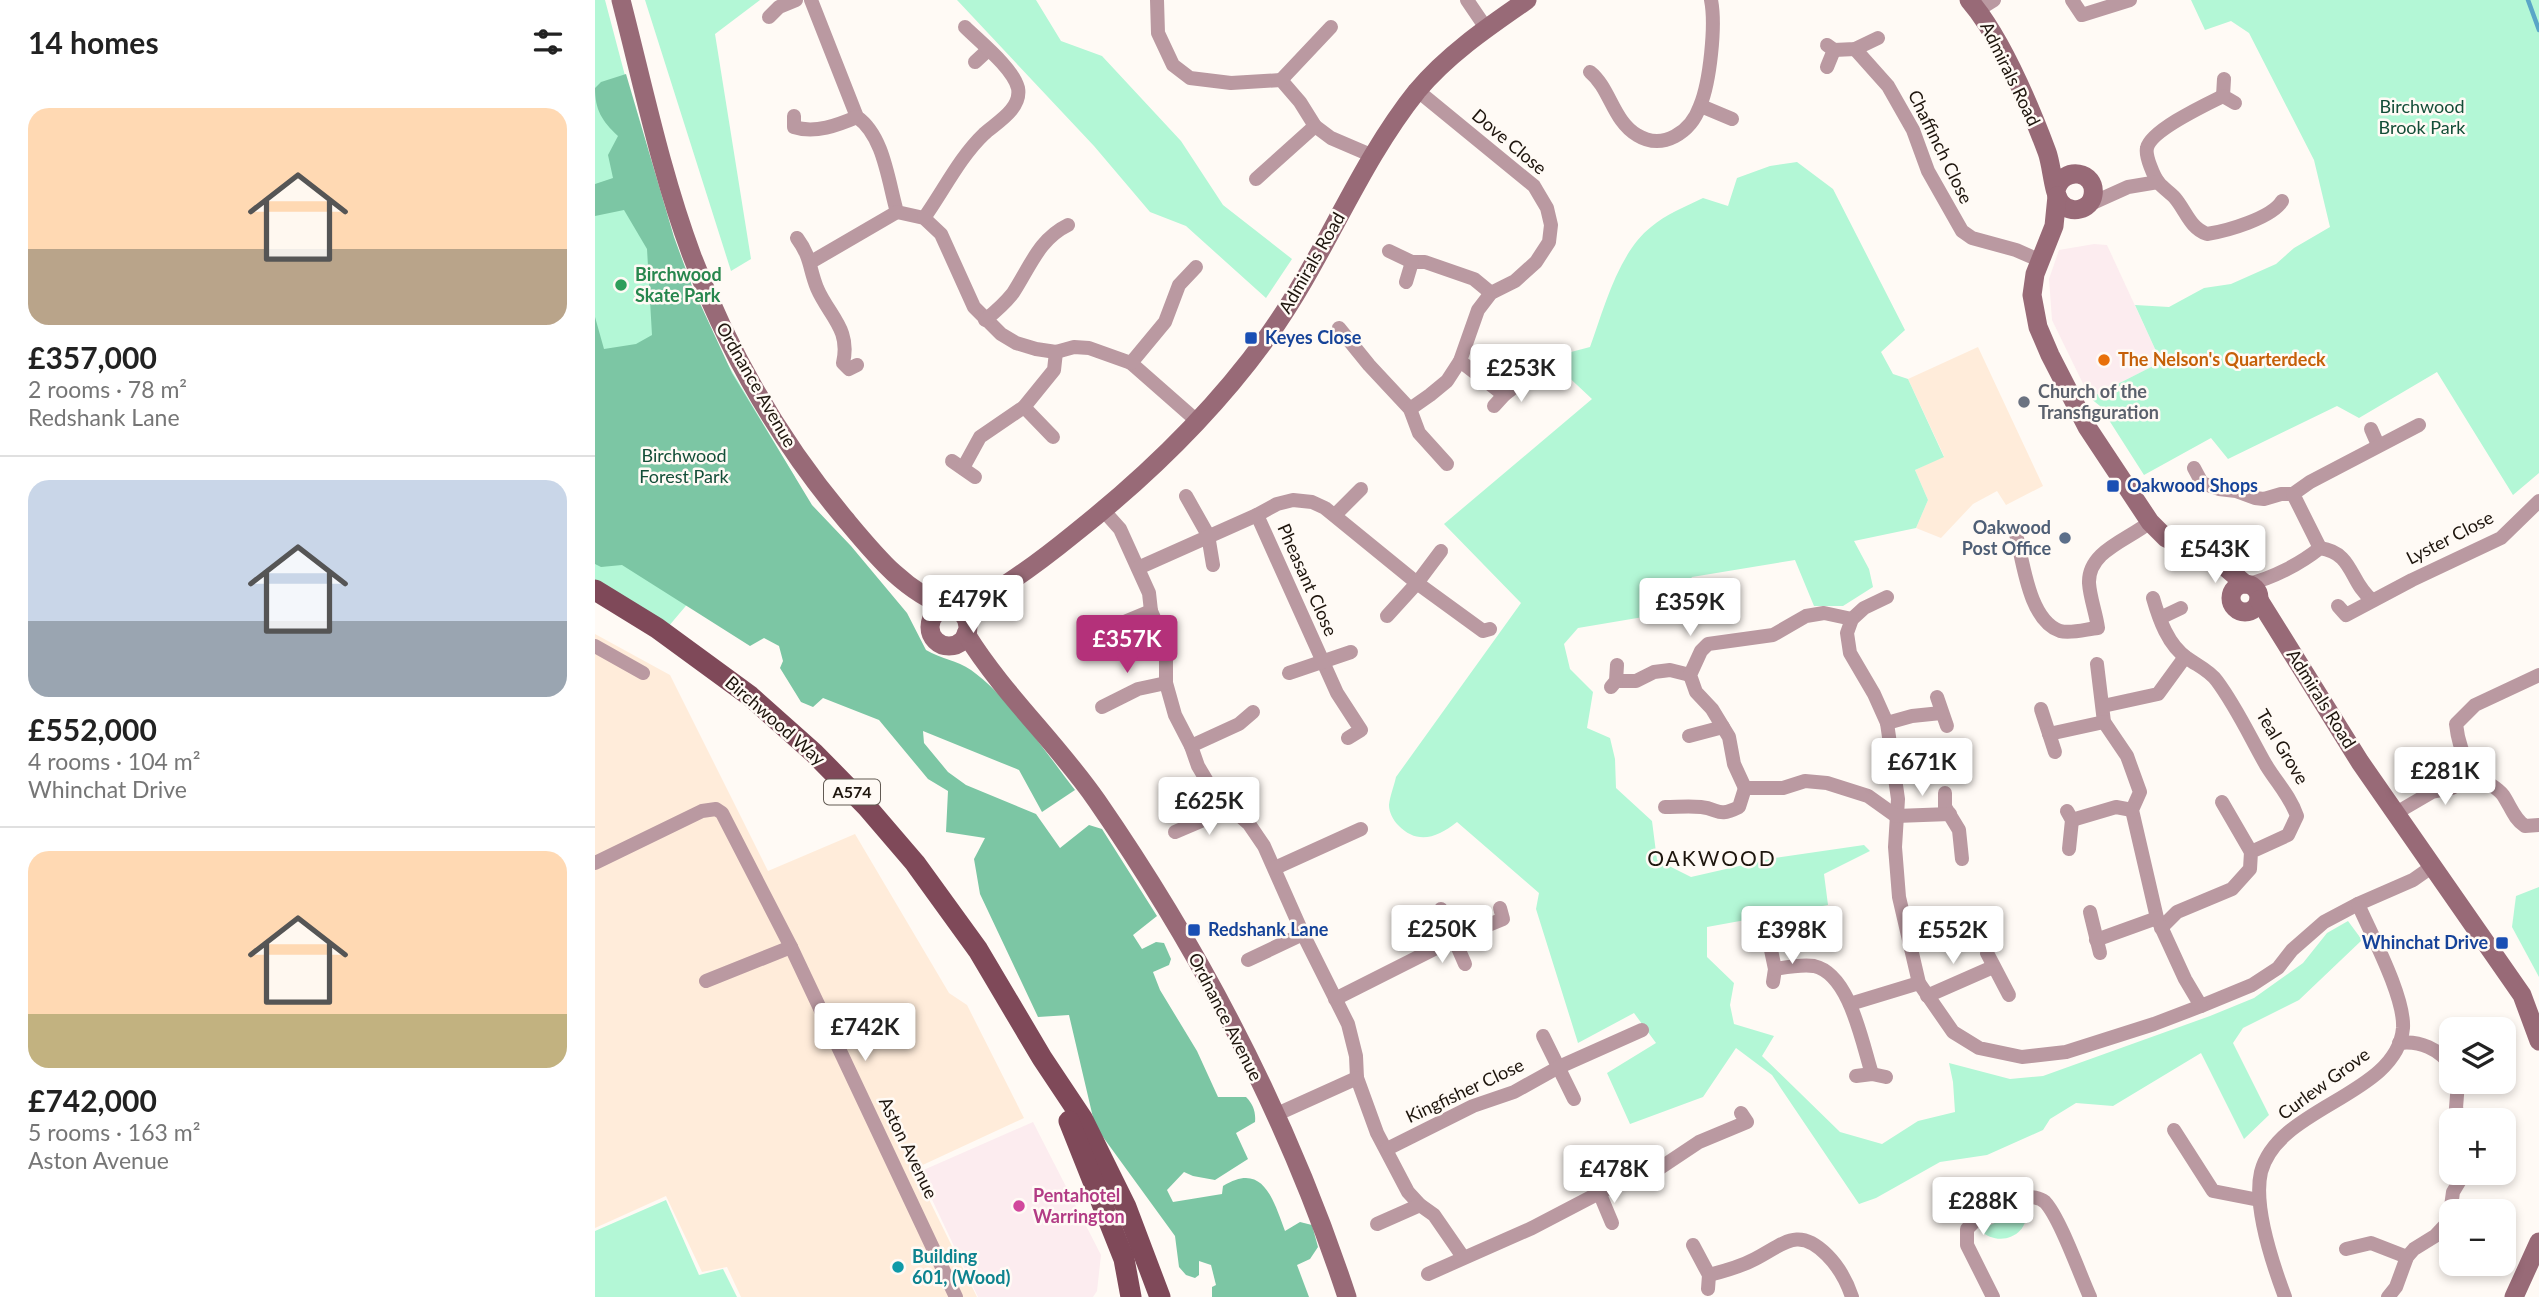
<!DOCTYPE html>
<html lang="en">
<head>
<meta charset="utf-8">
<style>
  body { margin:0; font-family:Lato,sans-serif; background:#f2f2f2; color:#222; height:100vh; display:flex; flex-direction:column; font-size:26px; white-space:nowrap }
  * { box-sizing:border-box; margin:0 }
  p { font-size:23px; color:#767676 }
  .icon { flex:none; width:38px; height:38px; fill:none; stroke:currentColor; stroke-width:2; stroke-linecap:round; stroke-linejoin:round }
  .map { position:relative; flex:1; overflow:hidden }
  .details { display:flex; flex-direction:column; background:#fff; width:595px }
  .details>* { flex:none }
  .buttons { position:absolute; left:1844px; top:1017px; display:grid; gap:14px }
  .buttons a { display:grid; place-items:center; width:77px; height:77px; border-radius:14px; background:#fff; box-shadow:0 4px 10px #0003; font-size:35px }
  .price { position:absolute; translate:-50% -60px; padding:0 16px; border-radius:7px; background:#fff; color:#222; font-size:23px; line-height:46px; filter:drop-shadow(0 2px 4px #0008) }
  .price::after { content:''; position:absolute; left:50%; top:42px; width:21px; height:16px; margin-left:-10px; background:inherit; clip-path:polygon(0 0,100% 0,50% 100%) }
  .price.on { background:#b4317a; color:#fff }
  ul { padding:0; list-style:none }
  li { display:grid; align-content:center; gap:14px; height:371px; padding:0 28px }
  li+li { border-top:2px solid #e0e0e0 }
  li span { display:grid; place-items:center; height:217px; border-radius:21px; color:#555 }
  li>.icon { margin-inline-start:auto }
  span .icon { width:126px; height:126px; fill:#fffc; stroke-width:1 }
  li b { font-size:30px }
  h2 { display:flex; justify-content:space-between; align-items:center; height:84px; padding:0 28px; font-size:30px }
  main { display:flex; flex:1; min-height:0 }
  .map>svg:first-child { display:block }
  .commercial { fill:#fcecef }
  .built { fill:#ffecda }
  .green { fill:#b3f7d6 }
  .forest { fill:#7cc6a4 }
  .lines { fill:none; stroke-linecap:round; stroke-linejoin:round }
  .stream { stroke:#5aa6c7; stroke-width:4.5 }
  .street { stroke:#ba99a1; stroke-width:14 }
  .secondary { stroke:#986a77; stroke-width:19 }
  .primary { stroke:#7f4959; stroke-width:21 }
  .leisure-dot { fill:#2e9e5b; stroke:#fffaf5; stroke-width:2.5 }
  .transit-dot { fill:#1a4fb4; stroke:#fffaf5; stroke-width:2.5 }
  .food-dot { fill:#e8710a; stroke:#fffaf5; stroke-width:2.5 }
  .worship-dot { fill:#6b7280; stroke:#fffaf5; stroke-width:2.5 }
  .service-dot { fill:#5c6f8a; stroke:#fffaf5; stroke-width:2.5 }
  .hotel-dot { fill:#d1479c; stroke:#fffaf5; stroke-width:2.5 }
  .culture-dot { fill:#0f9aa8; stroke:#fffaf5; stroke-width:2.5 }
  .labels { text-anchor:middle; stroke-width:5; stroke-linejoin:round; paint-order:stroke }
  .shield { fill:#fffaf5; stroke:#625a53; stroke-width:2 }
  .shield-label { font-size:16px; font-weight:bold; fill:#1e150d }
  .street-label { font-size:18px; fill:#1e150d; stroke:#fffaf5 }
  .park-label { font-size:18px; fill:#134e38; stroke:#fffaf5 }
  .leisure-label { font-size:18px; font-weight:bold; fill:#27864d; stroke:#fffaf5; text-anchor:start }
  .transit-label { font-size:18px; font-weight:bold; fill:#164399; stroke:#fffaf5; text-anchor:start }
  .food-label { font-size:18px; font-weight:bold; fill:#c56008; stroke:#fffaf5; text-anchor:start }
  .worship-label { font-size:18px; font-weight:bold; fill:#5b616d; stroke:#fffaf5; text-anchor:start }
  .service-label { font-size:18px; font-weight:bold; fill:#4e5e75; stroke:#fffaf5; text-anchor:end }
  .hotel-label { font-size:18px; font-weight:bold; fill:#b23c85; stroke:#fffaf5; text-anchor:start }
  .culture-label { font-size:18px; font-weight:bold; fill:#0d838f; stroke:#fffaf5; text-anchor:start }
  .quarter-label { font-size:21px; letter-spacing:2px; fill:#1e150d; stroke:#fffaf5 }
</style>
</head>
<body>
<main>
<section class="details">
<h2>14 homes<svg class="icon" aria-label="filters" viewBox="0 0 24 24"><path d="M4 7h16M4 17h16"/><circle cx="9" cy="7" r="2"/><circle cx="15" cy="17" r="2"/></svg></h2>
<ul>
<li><span style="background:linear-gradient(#ffd9b3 65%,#b9a48a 0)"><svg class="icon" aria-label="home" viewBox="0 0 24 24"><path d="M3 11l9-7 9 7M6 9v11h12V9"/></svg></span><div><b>£357,000</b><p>2 rooms · 78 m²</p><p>Redshank Lane</p></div></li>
<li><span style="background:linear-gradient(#c9d6e8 65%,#9aa5b1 0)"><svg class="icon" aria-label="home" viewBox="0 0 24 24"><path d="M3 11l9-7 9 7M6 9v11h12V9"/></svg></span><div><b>£552,000</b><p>4 rooms · 104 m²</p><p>Whinchat Drive</p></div></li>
<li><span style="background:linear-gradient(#ffd9b3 75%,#c2b280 0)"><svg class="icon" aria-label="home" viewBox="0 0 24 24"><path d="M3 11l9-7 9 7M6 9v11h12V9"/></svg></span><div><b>£742,000</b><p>5 rooms · 163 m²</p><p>Aston Avenue</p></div></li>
</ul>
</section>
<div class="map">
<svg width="1944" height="1297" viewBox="0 0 1944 1297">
  <rect width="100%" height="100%" fill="#fffaf5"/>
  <g class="commercial">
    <polygon points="1499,244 1512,245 1566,362 1495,398 1457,320 1454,279 1464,250"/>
    <polygon points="438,1122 506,1255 502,1291 498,1297 383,1297 324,1172"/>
  </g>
  <g class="built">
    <polygon points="1383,347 1448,486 1411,505 1402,491 1378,504 1346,538 1321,528 1333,500 1320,470 1349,456 1313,379"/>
    <polygon points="0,634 75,675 173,871 260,834 354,993 372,1005 429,1118 319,1169 382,1297 146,1297 132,1267 107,1272 71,1196 0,1228"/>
  </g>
  <g class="green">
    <polygon points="0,0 10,0 60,189 107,321 200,477 73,627 0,584"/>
    <polygon points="50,0 165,0 120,34 156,259 136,271"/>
    <polygon points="362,0 441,0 466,41 507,56 586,141 628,205 697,259 671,298 591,226 555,212 499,146"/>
    <polygon points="1596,0 1944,0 1944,473 1918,495 1842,372 1764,418 1742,406 1633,459 1616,438 1549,475 1505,406 1495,398 1566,362 1540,305 1574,307 1609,288 1636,284 1681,264 1699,248 1735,227 1719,160 1654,33 1636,21 1610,30"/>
    <path d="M1202 162 1238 189 1310 330 1286 352 1298 374 1313 379 1349 457 1320 470 1333 500 1321 528 1259 541 1274 569 1278 587 1248 606H1219L1200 560 1097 577 1072 613 983 628 969 644 975 669 998 692 992 728 1015 738 1020 759 1021 788 1057 821 1062 860 1096 877 1179 858 1269 845 1275 851 1229 874 1233 905 1112 927V957L1139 983 1135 1005 1139 1024 1179 1036 1167 1056 1245 1132 1287 1144 1323 1121 1360 1112 1358 1082 1354 1063 1415 1079 1448 1076 1615 1016 1659 998 1708 963 1732 933 1753 921 1767 940 1704 1000 1648 1028 1638 1043 1674 1115 1649 1139 1606 1053 1518 1106 1481 1103 1455 1119 1448 1130 1392 1155 1345 1162 1281 1198 1264 1204 1177 1075 1141 1048 1108 1097 1035 1124 1012 1073 1061 1043 1039 1013 983 1043 941 909 944 893 862 822C842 838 822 845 803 825 798 820 794 812 794 805 795 796 799 786 801 777L926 603 849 524 997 399 966 370 976 352 995 347C1009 309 1023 253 1056 227 1071 214 1090 207 1108 198L1133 206 1142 178 1175 166Z"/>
    <polygon points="1944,887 1944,977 1917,927 1921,896"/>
    <polygon points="71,1200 104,1275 128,1269 142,1297 0,1297 0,1231"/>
    <path d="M1431 1208C1436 1235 1404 1249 1385 1230Z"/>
  </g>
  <path class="forest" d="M31 74 79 237 97 286 137 373 217 505 256 546 312 613 331 650C346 659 362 660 376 670 413 696 452 754 480 790L447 812 424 770 328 731 329 743 353 772 371 785 441 814 465 848 494 825 507 829 562 916 538 935 547 949 561 942 569 943 576 959 574 965 558 972 565 990 602 1051 623 1097H651C658 1104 661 1112 660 1122L641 1133 653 1159 620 1180 598 1176 589 1172 572 1190 578 1202 627 1194 628 1186C668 1161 678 1199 690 1231L705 1222 717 1225 723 1247 715 1259 702 1265 714 1297H617V1287L621 1285 616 1265 604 1261V1275L600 1278 591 1275 584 1267 580 1236 500 1126 474 1015 443 1017 385 894 379 859 390 838 351 832 353 791 333 779 284 720 228 698 218 707 206 702 185 668 188 661 184 646 169 638 155 646 27 565 6 567 0 564V317L9 349 41 344 57 335 52 249 29 210 0 216V184L18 178 13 155 23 136C7 121 0 110 0 88L6 82Z"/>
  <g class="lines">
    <polyline class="stream" points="1933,0 1944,30"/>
    <g class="street">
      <path d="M216 0 262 117C289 136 293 181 302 212L329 218 346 234 379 307 406 334 421 343 441 349 461 352 479 347 494 348 536 363 602 421"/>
      <polyline points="562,0 563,33 578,65 595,78 636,83 686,80 705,102 720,126 736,138 778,156"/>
      <polyline points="872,0 891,28"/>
      <polyline points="1477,0 1487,15 1535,0"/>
      <polyline points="1383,10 1399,0"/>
      <polyline points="174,17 184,7 201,0"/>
      <polyline points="1260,49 1293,86 1318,130 1333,171 1367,231 1377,238 1421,250 1446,261"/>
      <polyline points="1239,50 1260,49 1283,38"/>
      <polyline points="380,62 393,50"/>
      <polyline points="1232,67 1239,50 1232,45"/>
      <path d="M995 72C1015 88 1018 121 1042 135 1068 151 1096 132 1105 106 1115 82 1121 25 1116 0"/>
      <polyline points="1629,79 1628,96 1640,103"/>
      <polyline points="686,80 736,27"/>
      <path d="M1628 96C1612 104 1556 130 1552 148 1550 156 1559 177 1564 183 1569 189 1576 193 1580 198 1591 211 1595 228 1612 234 1632 231 1677 218 1687 201"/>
      <polyline points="1106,106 1137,119"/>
      <path d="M199 116V127C220 134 243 125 262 117"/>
      <polyline points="661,179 720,126"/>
      <polyline points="1493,205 1533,187 1563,182"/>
      <path d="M329 218C349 190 364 158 389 134 401 123 427 109 423 88 418 68 385 42 370 27"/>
      <path d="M202 238C216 257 214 268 222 288 234 316 256 329 248 363L254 369 262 365"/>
      <polyline points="794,251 817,262 830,262 879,279 896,293"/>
      <polyline points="216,262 302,212"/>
      <polyline points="811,282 817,262"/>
      <path d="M390 320C400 312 410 303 418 293 435 267 444 239 473 225"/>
      <polyline points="744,328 774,365 815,409 824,433 852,464"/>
      <polyline points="865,361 909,395"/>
      <polyline points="536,363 570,322 584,285 601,267"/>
      <polyline points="899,406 909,395 931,378"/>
      <polyline points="429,407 458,437"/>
      <polyline points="815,409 835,395 852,381 865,361 883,310 896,293 920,281 941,262 954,242 956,225 952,208 939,186 823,91"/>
      <polyline points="1776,429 1783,445"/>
      <polyline points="357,461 380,477"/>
      <polyline points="368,468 385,437 429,407 459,370 461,352"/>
      <polyline points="1599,468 1607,483 1624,489 1641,491 1660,498 1669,499 1686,494 1698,494"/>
      <polyline points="591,496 613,535 618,565"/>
      <polyline points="509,511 525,529 554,593 556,611 571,646 571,683 580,715 596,746 603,766 619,793 654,824 669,846 708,934 753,1024 761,1056 762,1078 782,1133 813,1192 825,1205 839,1215 868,1257"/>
      <polyline points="662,515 742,693 766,730 753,738"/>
      <polyline points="740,515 766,489"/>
      <path d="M1420 530C1428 559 1433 620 1465 631 1476 634 1492 629 1503 628 1501 613 1495 598 1494 583 1493 551 1533 540 1555 522"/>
      <polyline points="1725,548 1698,494 1715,482 1824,425"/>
      <polyline points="543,568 662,515 682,504 698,500 717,502 730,508 822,583 888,631 895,629"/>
      <path d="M1653 584C1678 578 1705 564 1725 548 1759 553 1754 582 1777 600"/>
      <polyline points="1292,597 1269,608 1257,619 1252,633 1255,653 1279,694 1292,723 1303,799 1300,847 1304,897 1324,983 1358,1032 1384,1048 1427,1057 1471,1052 1559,1024 1606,1006 1657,985 1683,968 1697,950 1729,922 1763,904 1818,880 1838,866"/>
      <path d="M1558 598C1564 619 1573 645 1592 658 1603 666 1614 670 1622 681 1642 708 1655 737 1671 765 1682 783 1695 796 1702 816L1693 835 1656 852 1655 869 1637 889 1582 912 1566 928"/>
      <polyline points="1743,606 1751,615 1817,580 1906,538 1944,501"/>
      <polyline points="792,616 822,583 846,551"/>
      <polyline points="1565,618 1586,608"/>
      <polyline points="504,644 503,633 556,611"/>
      <polyline points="0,646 48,673"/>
      <polyline points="1502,664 1509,722 1532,756 1545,792 1537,810 1562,918 1590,979 1606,1006"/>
      <polyline points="694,673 756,652"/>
      <path d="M1944 675 1880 705 1861 724C1863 742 1869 761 1882 774 1890 783 1901 786 1908 795 1916 807 1919 819 1930 826L1944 825"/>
      <polyline points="1021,681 1041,681 1059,672 1075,670 1095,675"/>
      <polyline points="1016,687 1021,681 1022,665"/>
      <polyline points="1342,697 1352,726"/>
      <polyline points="1508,706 1563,694 1590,657"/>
      <polyline points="507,707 543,689 571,683"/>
      <polyline points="1446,709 1460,752"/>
      <polyline points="1292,723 1317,716 1346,713"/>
      <polyline points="1454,734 1509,722"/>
      <polyline points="1094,736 1128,727"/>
      <polyline points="596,746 644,724 658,712"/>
      <polyline points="1150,788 1139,764 1134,737 1117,709 1101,692 1095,675 1106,651 1113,644 1178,635 1211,616 1229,613 1257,619"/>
      <polyline points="1350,793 1350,807 1364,830 1367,859"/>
      <polyline points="1627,802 1656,852"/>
      <path d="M1070 807C1082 807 1094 806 1106 807 1125 809 1122 818 1144 807L1150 788H1188L1210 781 1232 783 1273 796 1301 816 1355 814"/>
      <polyline points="1472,811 1477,820 1474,849"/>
      <polyline points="1801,813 1837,792 1857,788 1882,774"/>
      <polyline points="1477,820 1521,807 1537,810"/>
      <polyline points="580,832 634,809"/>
      <polyline points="0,863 107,811 121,809 127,813 196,947"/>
      <polyline points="680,868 766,829"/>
      <polyline points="846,909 870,964"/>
      <polyline points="1495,912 1505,953"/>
      <polyline points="1501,940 1562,918"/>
      <polyline points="1176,950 1180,969 1178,982"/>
      <polyline points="1392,953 1414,995"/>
      <polyline points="653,960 708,934"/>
      <path d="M1180 969C1192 967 1207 964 1219 966 1255 974 1267 1043 1277 1074"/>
      <polyline points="111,981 196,947 361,1297"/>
      <polyline points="1332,996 1398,967"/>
      <polyline points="740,999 859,939 908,919 905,908"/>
      <polyline points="1255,1004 1324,983"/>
      <polyline points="948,1036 979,1099"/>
      <path d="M1804 1043C1824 1040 1845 1049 1857 1067"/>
      <polyline points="1261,1076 1277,1074 1291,1077"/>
      <polyline points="1863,1082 1861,1108 1865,1120"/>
      <polyline points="680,1115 762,1078"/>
      <polyline points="1579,1130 1618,1191 1664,1200"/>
      <polyline points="792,1149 878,1106 919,1092 964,1067 1047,1030"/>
      <polyline points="991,1161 1017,1223"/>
      <polyline points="782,1224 825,1205"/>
      <polyline points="1098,1245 1114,1275 1113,1289"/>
      <polyline points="1751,1249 1776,1243 1812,1257"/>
      <polyline points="833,1274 937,1228 1027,1181 1065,1168 1104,1142 1152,1122 1146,1113"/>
      <path d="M1114 1275C1130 1271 1145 1267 1160 1259 1189 1244 1203 1226 1232 1255 1243 1266 1252 1282 1257 1297"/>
      <path d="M1398 1297 1372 1245V1229L1380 1221 1429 1197C1437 1197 1444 1197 1450 1202 1465 1218 1485 1275 1495 1297"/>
      <path d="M1690 1297C1678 1265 1658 1206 1666 1172 1683 1106 1802 1096 1808 1028 1810 997 1776 934 1763 904"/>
      <polyline points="1793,1297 1801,1287 1812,1257 1819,1249 1840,1236 1854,1221 1858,1192 1870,1172"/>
    </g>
    <g class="secondary">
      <path d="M26 0C48 85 66 173 97 256 133 351 185 442 251 520 281 556 310 592 355 608"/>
      <path d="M1374 0C1407 38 1434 104 1452 152 1457 165 1458 194 1466 203 1475 215 1496 210 1498 195 1502 171 1468 165 1461 190"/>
      <polyline points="1462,196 1459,226 1440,274 1437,295 1443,327 1455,355 1492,427 1555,522 1571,538 1629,566 1650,584"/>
      <circle cx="1650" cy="598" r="14"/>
      <polyline points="1664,600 1765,762 1927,995 1944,1041"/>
      <circle cx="354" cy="627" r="19"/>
      <path d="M360 609C371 603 384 601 394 595 424 577 453 555 480 533 552 476 619 411 673 336 729 259 762 166 822 91 853 54 893 27 932 0"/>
      <path d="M371 634C408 694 462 743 502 801 607 953 694 1121 752 1297"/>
      <polyline points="1919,1297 1944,1242"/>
    </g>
    <g class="primary">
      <polyline points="0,590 62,628 155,696 219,753 272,807 320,863 383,950 447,1058 487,1118 531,1207 565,1297"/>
      <polyline points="474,1121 529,1259 536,1297"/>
    </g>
  </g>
  <circle class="leisure-dot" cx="26" cy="285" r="7"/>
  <g class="transit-dot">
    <rect x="649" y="331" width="14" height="14" rx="3.5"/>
    <rect x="1511" y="479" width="14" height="14" rx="3.5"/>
    <rect x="592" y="923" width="14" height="14" rx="3.5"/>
    <rect x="1900" y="936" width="14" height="14" rx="3.5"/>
  </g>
  <circle class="food-dot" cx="1509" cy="360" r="7"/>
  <circle class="worship-dot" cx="1429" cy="402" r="7"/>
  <circle class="service-dot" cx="1470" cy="538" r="7"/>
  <circle class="hotel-dot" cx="424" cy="1206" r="7"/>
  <circle class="culture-dot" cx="303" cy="1267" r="7"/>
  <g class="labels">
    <rect class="shield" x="229" y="779.5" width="56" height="25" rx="5"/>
    <g class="shield-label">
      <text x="257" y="798">A574</text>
    </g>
    <g class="street-label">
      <text transform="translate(1415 74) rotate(64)" y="6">Admirals Road</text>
      <text transform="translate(914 142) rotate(40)" y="6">Dove Close</text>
      <text transform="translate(1345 147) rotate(64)" y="6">Chaffinch Close</text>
      <text transform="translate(717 263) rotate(-60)" y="6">Admirals Road</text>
      <text transform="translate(161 385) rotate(60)" y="6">Ordnance Avenue</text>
      <text transform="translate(1855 538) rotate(-27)" y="6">Lyster Close</text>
      <text transform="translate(712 580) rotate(66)" y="6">Pheasant Close</text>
      <text transform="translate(1726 699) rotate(58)" y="6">Admirals Road</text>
      <text transform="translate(180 721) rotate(41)" y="6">Birchwood Way</text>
      <text transform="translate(1687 747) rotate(59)" y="6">Teal Grove</text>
      <text transform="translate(630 1017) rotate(63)" y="6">Ordnance Avenue</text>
      <text transform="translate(1729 1084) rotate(-36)" y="6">Curlew Grove</text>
      <text transform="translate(870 1091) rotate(-25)" y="6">Kingfisher Close</text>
      <text transform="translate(313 1148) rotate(64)" y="6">Aston Avenue</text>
    </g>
    <g class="park-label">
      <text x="1827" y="113">Birchwood<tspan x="1827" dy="21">Brook Park</tspan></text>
      <text x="89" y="462">Birchwood<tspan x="89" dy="21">Forest Park</tspan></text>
    </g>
    <g class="leisure-label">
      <text x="40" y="281">Birchwood<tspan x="40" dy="21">Skate Park</tspan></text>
    </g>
    <g class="transit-label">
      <text x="670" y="344">Keyes Close</text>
      <text x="1532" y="492">Oakwood Shops</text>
      <text x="613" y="936">Redshank Lane</text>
      <text x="1893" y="949" text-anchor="end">Whinchat Drive</text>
    </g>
    <g class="food-label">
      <text x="1523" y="366">The Nelson's Quarterdeck</text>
    </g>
    <g class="worship-label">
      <text x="1443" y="398">Church of the<tspan x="1443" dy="21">Transfiguration</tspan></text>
    </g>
    <g class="service-label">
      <text x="1456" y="534">Oakwood<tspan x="1456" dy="21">Post Office</tspan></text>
    </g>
    <g class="hotel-label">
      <text x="438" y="1202">Pentahotel<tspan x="438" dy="21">Warrington</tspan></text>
    </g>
    <g class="culture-label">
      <text x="317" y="1263">Building<tspan x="317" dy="21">601, (Wood)</tspan></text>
    </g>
    <g class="quarter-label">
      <text x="1117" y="866">OAKWOOD</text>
    </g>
  </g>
</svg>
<div class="buttons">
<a><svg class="icon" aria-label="layers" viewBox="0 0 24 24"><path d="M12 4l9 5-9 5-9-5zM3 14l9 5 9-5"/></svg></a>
<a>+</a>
<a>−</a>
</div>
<b class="price" style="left:926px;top:404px">£253K</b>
<b class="price" style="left:1620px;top:585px">£543K</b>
<b class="price" style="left:378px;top:635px">£479K</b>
<b class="price" style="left:1095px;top:638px">£359K</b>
<b class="price on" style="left:532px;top:675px">£357K</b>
<b class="price" style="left:1327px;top:798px">£671K</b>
<b class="price" style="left:1850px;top:807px">£281K</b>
<b class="price" style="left:614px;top:837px">£625K</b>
<b class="price" style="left:847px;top:965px">£250K</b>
<b class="price" style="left:1197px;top:966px">£398K</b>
<b class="price" style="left:1358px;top:966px">£552K</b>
<b class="price" style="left:270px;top:1063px">£742K</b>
<b class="price" style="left:1019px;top:1205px">£478K</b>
<b class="price" style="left:1388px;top:1237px">£288K</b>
</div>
</main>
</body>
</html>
